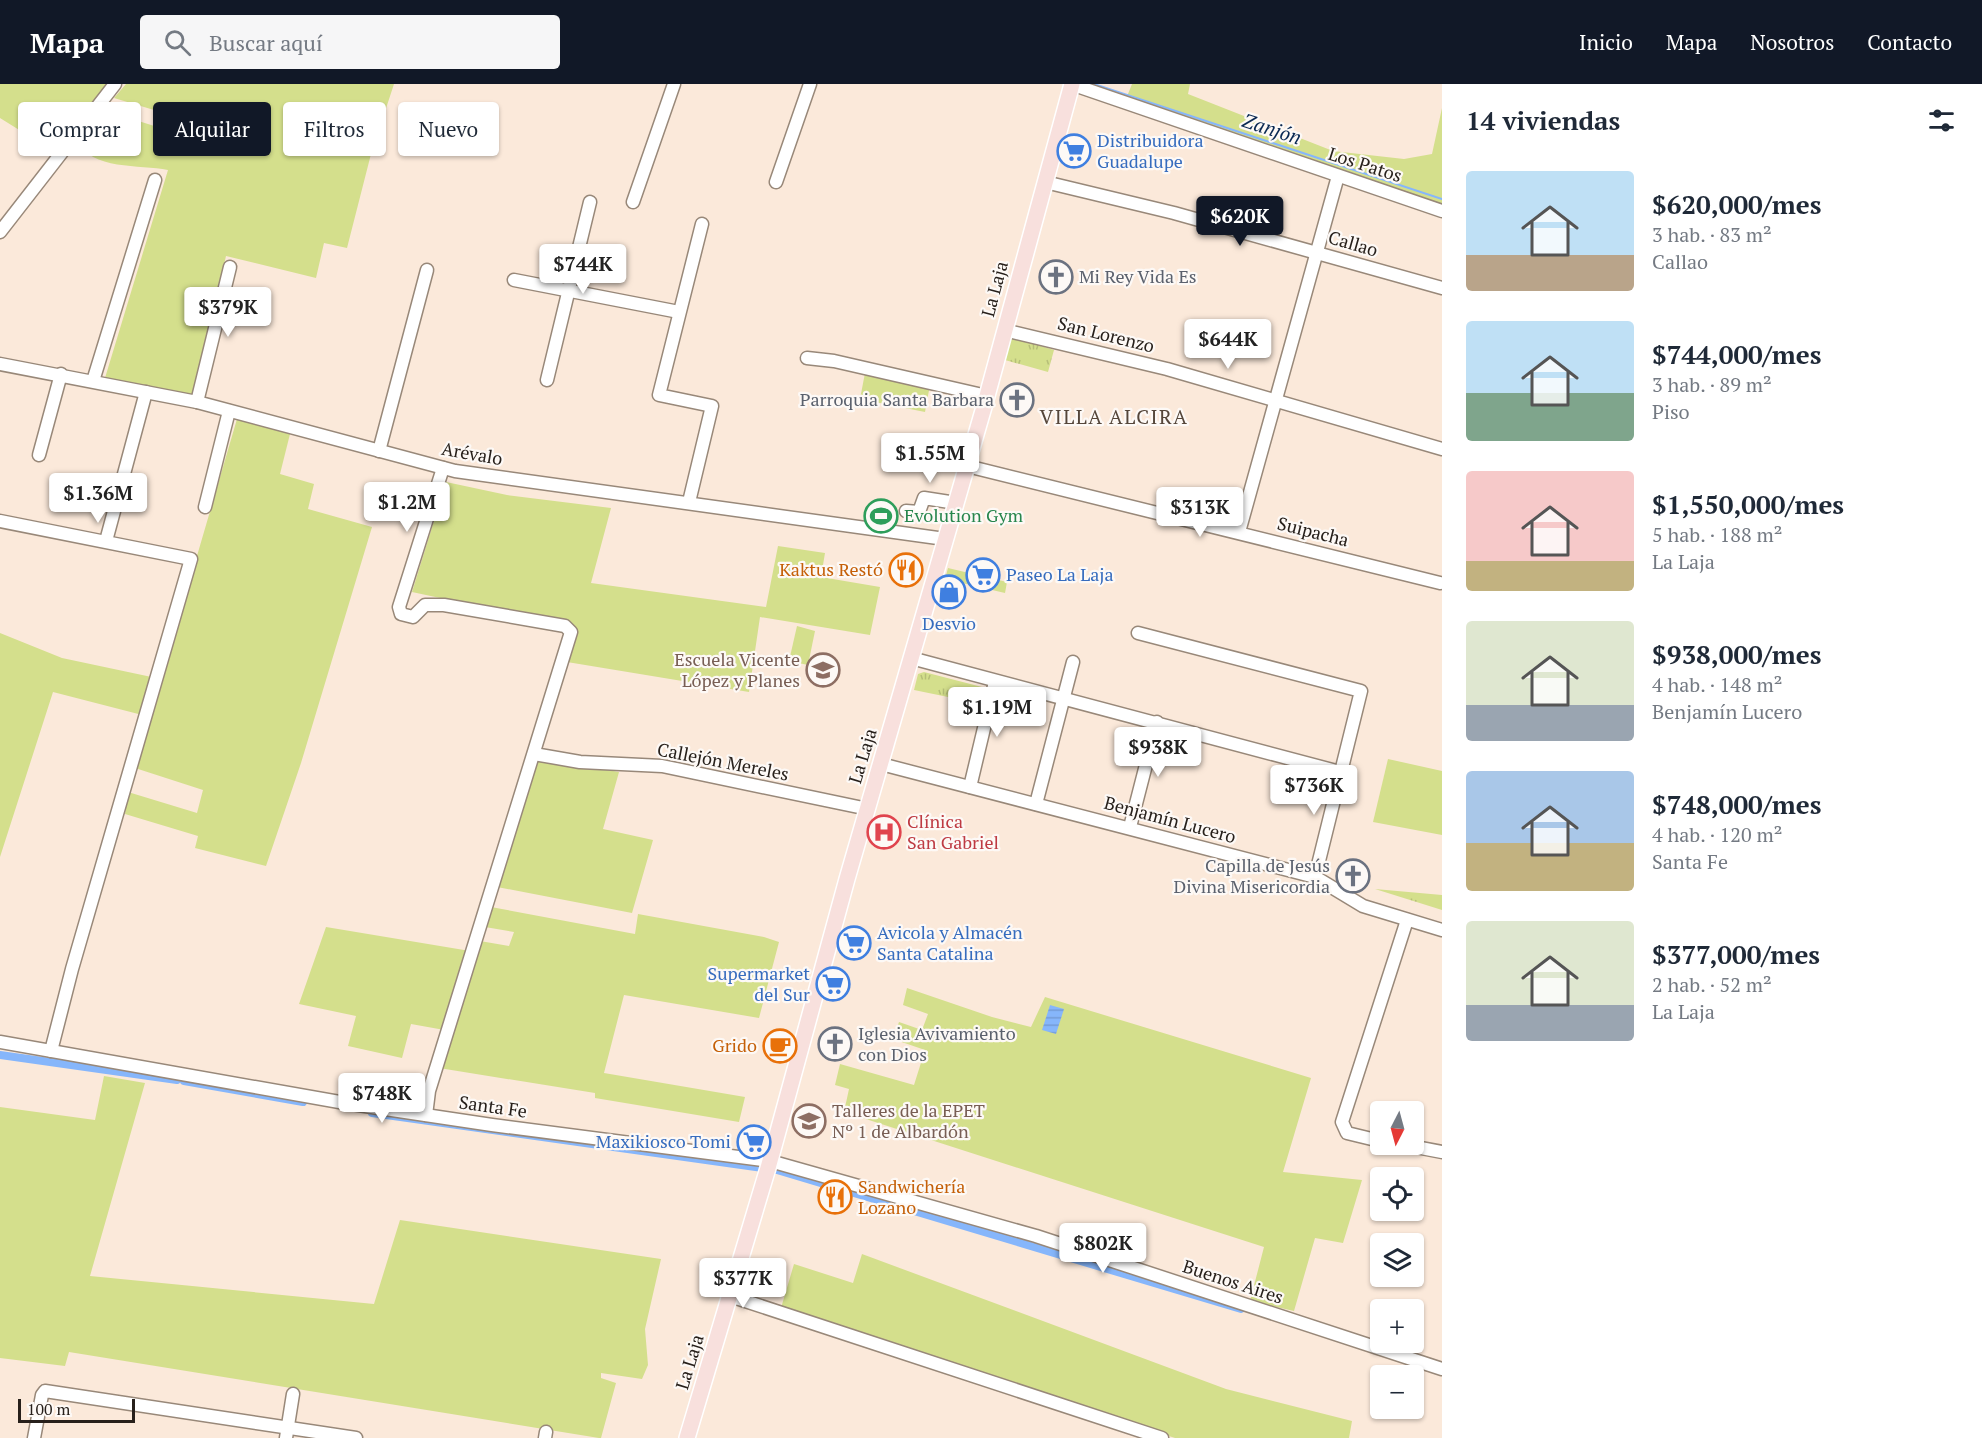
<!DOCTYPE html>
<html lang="es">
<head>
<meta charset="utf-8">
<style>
  body { margin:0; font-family:"PT Serif",serif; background:#f6f6f7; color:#1f2937; height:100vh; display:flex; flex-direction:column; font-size:22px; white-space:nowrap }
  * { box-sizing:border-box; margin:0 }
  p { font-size:20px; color:#747a83 }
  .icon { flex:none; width:33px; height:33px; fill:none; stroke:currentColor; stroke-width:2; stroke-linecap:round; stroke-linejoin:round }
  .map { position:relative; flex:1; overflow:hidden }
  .details { display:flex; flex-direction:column; background:#fff; width:540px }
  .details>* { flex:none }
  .top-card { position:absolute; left:18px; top:18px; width:570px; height:54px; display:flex; gap:12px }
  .needle { width:39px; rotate:186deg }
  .tools { position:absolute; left:1370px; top:1017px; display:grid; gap:12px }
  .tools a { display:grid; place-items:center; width:54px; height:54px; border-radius:6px; background:#fff; box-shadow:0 2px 4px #0004; font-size:30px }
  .scale { position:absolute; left:18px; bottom:15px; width:117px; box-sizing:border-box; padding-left:6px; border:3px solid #27201b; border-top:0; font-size:16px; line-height:21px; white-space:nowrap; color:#27201b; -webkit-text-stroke:4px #fdf9f6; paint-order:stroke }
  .price { position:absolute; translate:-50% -51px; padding:0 14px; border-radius:6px; background:#fff; color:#222; font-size:20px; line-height:39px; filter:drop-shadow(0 2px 3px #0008) }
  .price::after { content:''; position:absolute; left:50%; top:36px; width:18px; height:14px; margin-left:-9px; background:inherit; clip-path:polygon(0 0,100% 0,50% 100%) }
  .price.selected { background:#111827; color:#fff }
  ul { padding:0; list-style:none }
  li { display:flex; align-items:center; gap:18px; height:150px; padding:0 24px }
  li span { display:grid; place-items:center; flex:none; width:168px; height:120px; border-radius:6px; color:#555 }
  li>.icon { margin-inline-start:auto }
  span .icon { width:72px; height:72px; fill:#fffc; stroke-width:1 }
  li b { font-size:26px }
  h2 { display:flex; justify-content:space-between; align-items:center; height:72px; padding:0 24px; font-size:26px }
  .chip { padding:0 21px; border-radius:6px; background:#fff; box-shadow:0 2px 4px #0004; font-size:21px; line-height:54px }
  .chip.selected { background:#111827; color:#fff }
  header { display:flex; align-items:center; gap:36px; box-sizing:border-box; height:84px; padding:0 30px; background:#111827; color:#fff }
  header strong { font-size:28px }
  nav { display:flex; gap:33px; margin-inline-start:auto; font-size:21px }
  .search { width:420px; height:54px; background:#f6f6f7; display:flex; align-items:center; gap:15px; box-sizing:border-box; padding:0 21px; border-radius:6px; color:#747a83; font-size:22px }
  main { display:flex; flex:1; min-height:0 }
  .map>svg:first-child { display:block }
  .grass { fill:#d4df8c }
  .park { fill:url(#park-tufts) }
  .water { fill:url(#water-rules) }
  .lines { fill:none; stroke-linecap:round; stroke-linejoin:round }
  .stream { stroke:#86b6fb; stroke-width:2 }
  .canal { stroke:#86b6fb; stroke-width:8 }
  .minor-casing { stroke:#988879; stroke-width:15 }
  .major-casing { stroke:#fff; stroke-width:18 }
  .minor { stroke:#fff; stroke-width:12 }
  .major { stroke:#f8e0dd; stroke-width:15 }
  .labels { text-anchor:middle; stroke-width:4.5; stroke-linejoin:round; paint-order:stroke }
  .shop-label { font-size:18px; fill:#366cbe; stroke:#fdf9f6; text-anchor:start }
  .street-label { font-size:18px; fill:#27201b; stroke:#fdf9f6 }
  .worship-label { font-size:18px; fill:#5b616d; stroke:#fdf9f6; text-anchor:start }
  .leisure-label { font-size:18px; fill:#27864d; stroke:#fdf9f6; text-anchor:start }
  .food-label { font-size:18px; fill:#c56008; stroke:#fdf9f6; text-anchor:end }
  .education-label { font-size:18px; fill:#785e54; stroke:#fdf9f6; text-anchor:end }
  .health-label { font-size:18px; fill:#be3a42; stroke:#fdf9f6; text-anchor:start }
  .water-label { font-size:20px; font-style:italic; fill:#0a2953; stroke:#fdf9f6 }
  .neighbourhood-label { font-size:20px; letter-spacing:1.5px; fill:#55463a; stroke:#fdf9f6 }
</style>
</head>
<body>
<header>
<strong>Mapa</strong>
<div class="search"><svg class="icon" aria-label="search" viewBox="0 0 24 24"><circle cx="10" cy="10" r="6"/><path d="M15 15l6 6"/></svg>Buscar aquí</div>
<nav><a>Inicio</a><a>Mapa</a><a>Nosotros</a><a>Contacto</a></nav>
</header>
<main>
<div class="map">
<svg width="1442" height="1354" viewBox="0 0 1442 1354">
  <defs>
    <pattern id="park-tufts" width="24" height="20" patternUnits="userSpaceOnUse" patternTransform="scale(1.5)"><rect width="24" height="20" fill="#d4df8c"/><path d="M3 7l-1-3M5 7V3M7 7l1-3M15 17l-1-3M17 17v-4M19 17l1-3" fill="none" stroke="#b6bf78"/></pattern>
    <pattern id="water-rules" width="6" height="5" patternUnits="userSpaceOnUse" patternTransform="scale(1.5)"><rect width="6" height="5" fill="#86b6fb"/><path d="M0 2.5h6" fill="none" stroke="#749cd7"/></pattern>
  </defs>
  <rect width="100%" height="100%" fill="#fbe9da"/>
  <g class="grass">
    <polygon points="0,0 109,0 71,41 53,67 0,34"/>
    <path d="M126 0H394L371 70 347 164 324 159 316 194 226 172 194 313 105 294 168 86C140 80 91 87 77 56L99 31 107 27 170 47 174 32 114 14Z"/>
    <polygon points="1132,0 1190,0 1188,10 1333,67 1404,75 1432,70 1442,24 1442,122 1126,15"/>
    <polygon points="865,289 930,301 925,328 860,315"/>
    <polygon points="237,335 290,350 280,390 314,400 308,425 372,443 301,679 266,782 195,764 198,752 125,730 128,708 197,729 203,706 135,684 150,633 53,608 0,773 0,549 62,574 161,595"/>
    <polygon points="446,398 507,411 611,424 591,499 766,523 778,462 825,469 821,493 880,503 870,551 760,533 749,608 567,578 575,543 412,508"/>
    <polygon points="948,484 1007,498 1005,509 945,495"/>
    <polygon points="797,542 815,547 808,581 789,577"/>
    <polygon points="536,674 619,688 603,745 653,756 632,829 497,803"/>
    <polygon points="1388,675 1442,687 1442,751 1373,738"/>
    <polygon points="491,823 635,850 638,830 764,853 779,858 759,934 624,911 604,989 745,1013 739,1038 595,1014 595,1009 439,984 450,947 411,940 402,974 348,962 356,932 299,920 326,843 476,868 480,857 509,862 514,848 485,843"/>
    <polygon points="907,904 992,933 1031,943 1045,913 1311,994 1283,1088 1362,1096 1343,1159 1315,1154 1294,1227 1250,1217 1264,1163 844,1028 849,1005 835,1001 840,980 914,1001 925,966 893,955 899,938 922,946 928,930 903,921"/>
    <polygon points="104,992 145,999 90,1192 374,1220 400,1136 661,1175 645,1245 648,1281 642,1295 601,1289 601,1294 616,1299 601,1354 599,1354 69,1268 65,1282 0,1274 0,1023 95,1036"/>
    <polygon points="862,1170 1226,1305 1352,1337 1349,1354 1175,1354 781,1224 794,1180 853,1199"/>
  </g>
  <g class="park">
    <polygon points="1011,253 1054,266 1048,288 1005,276"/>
    <polygon points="924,588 982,603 982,620 914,606 918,590"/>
    <polygon points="1375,805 1442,811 1442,826"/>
  </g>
  <polygon class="water" points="1050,921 1064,925 1056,950 1042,946"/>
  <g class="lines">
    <polyline class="stream" points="1094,0 1442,115"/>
    <g class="canal">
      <polyline points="0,971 177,996"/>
      <polyline points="184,997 303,1018"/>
      <polyline points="372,1029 777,1086 1241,1225"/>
    </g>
    <g class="minor-casing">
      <g id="minor">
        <polyline points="1071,0 1442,127"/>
        <polyline points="776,98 810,0"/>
        <polyline points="1045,98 1174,129 1442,204"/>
        <polyline points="633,118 674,0"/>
        <polyline points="0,148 115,0"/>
        <polyline points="514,196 679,228"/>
        <polyline points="1004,246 1167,285 1442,365"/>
        <polyline points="807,274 834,277 987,312"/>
        <polyline points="0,280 197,318 455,387 945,455"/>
        <polyline points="547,296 590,118"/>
        <polyline points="93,297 155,96"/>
        <polyline points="197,318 230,183"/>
        <polyline points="379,367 427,186"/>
        <polyline points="39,371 61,290"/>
        <polyline points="967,382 1440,499"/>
        <polyline points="689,418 712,322 659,311 702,140"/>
        <polyline points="205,423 229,327"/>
        <polyline points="906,427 919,428 924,414 956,419"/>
        <polyline points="0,437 191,475 72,885 51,967"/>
        <polyline points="1239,448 1338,92"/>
        <polyline points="106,457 146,308"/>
        <polyline points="1138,549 1361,607 1315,793"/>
        <polyline points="911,574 1340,688"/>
        <polyline points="534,670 580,678 662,682 868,725"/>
        <polyline points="881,680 1315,793 1363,822 1442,846"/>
        <polyline points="970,703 995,598"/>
        <polyline points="1036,720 1073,578"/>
        <polyline points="1130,743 1157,638"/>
        <polyline points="0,958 345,1019 492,1041 770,1077 1036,1152 1442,1285"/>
        <polyline points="426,1031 429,1007 571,548 565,542 444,521 425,521 413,533 401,530 399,523 443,384"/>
        <polyline points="1380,1057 1347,1049 1342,1038 1407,836"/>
        <polyline points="1400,1060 1442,1068"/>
        <polyline points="730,1212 1162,1354"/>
        <polyline points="34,1354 42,1311 45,1307 356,1354"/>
        <polyline points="286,1354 293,1310"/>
        <polyline points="545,1354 546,1348"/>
      </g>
    </g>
    <g class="major-casing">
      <polyline id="major" points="687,1354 768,1084 847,795 984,323 1072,0"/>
    </g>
    <use href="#minor" class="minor"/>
    <use href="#major" class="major"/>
  </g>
  <defs>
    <g id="supermarket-ring" transform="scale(1.725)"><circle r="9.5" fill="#fdf9f6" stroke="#3f7fe0" stroke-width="1.5"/><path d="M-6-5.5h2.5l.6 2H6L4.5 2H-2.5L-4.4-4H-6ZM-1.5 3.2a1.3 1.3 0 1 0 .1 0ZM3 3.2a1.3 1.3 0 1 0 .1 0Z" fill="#3f7fe0"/></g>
    <g id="church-ring" transform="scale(1.725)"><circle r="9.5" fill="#fdf9f6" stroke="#6b7280" stroke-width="1.5"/><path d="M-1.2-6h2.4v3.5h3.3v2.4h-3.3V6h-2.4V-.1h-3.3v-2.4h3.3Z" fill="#6b7280"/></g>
    <g id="stadium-ring" transform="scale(1.725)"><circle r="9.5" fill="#fdf9f6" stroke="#2e9e5b" stroke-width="1.5"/><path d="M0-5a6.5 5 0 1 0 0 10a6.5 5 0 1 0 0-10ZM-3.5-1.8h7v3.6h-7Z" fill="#2e9e5b"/></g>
    <g id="restaurant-ring" transform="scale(1.725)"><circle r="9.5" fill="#fdf9f6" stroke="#e8710a" stroke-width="1.5"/><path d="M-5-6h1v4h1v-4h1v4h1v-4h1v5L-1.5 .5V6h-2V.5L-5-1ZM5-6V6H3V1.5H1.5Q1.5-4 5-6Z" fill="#e8710a"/></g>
    <g id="shop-ring" transform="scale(1.725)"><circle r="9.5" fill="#fdf9f6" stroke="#3f7fe0" stroke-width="1.5"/><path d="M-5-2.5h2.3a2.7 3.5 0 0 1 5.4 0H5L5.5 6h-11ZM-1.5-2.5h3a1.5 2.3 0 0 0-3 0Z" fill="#3f7fe0"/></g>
    <g id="school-ring" transform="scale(1.725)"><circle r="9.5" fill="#fdf9f6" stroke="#8d6e63" stroke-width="1.5"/><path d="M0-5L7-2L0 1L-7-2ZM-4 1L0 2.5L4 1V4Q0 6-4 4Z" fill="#8d6e63"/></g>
    <g id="hospital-ring" transform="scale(1.725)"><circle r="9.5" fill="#fdf9f6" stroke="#e0444e" stroke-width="1.5"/><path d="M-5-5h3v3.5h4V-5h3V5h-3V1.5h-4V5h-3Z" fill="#e0444e"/></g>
    <g id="cafe-ring" transform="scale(1.725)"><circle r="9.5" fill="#fdf9f6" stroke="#e8710a" stroke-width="1.5"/><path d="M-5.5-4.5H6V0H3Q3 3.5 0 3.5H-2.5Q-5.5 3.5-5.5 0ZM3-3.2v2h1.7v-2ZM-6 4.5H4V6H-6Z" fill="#e8710a"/></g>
  </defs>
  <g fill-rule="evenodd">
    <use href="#supermarket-ring" x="1074" y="67"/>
    <use href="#church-ring" x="1056" y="193"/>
    <use href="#church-ring" x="1017" y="316"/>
    <use href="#stadium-ring" x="881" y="432"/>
    <use href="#restaurant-ring" x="906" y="486"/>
    <use href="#supermarket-ring" x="983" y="491"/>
    <use href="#shop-ring" x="949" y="508"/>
    <use href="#school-ring" x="823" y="586"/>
    <use href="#hospital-ring" x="884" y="748"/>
    <use href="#church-ring" x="1353" y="792"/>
    <use href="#supermarket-ring" x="854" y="859"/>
    <use href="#supermarket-ring" x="833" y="900"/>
    <use href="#church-ring" x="835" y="960"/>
    <use href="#cafe-ring" x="780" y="962"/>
    <use href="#school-ring" x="809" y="1037"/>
    <use href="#supermarket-ring" x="754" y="1058"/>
    <use href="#restaurant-ring" x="835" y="1113"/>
  </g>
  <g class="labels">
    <g class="shop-label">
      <text x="1097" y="63">Distribuidora<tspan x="1097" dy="21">Guadalupe</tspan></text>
      <text x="1006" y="497">Paseo La Laja</text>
      <text x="949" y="546" text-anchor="middle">Desvio</text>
      <text x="877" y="855">Avicola y Almacén<tspan x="877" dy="21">Santa Catalina</tspan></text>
      <text x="810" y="896" text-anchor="end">Supermarket<tspan x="810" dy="21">del Sur</tspan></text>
      <text x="731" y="1064" text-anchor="end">Maxikiosco Tomi</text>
    </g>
    <g class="street-label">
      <text transform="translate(1365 81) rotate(18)" y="6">Los Patos</text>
      <text transform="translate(1353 160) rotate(16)" y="6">Callao</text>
      <text transform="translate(995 205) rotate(-75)" y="6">La Laja</text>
      <text transform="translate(1106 251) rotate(14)" y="6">San Lorenzo</text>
      <text transform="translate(472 370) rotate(10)" y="6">Arévalo</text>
      <text transform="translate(1313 448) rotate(14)" y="6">Suipacha</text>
      <text transform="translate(863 672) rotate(-73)" y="6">La Laja</text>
      <text transform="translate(723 678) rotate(11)" y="6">Callejón Mereles</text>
      <text transform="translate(1170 736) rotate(15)" y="6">Benjamín Lucero</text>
      <text transform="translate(493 1023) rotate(8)" y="6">Santa Fe</text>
      <text transform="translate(1233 1198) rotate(18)" y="6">Buenos Aires</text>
      <text transform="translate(690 1278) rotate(-73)" y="6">La Laja</text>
    </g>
    <g class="worship-label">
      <text x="1079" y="199">Mi Rey Vida Es</text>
      <text x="994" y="322" text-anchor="end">Parroquia Santa Barbara</text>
      <text x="1330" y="788" text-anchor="end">Capilla de Jesús<tspan x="1330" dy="21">Divina Misericordia</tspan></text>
      <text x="858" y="956">Iglesia Avivamiento<tspan x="858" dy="21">con Dios</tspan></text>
    </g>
    <g class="leisure-label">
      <text x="904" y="438">Evolution Gym</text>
    </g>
    <g class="food-label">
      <text x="883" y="492">Kaktus Restó</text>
      <text x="757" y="968">Grido</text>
      <text x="858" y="1109" text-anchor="start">Sandwichería<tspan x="858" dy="21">Lozano</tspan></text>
    </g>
    <g class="education-label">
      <text x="800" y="582">Escuela Vicente<tspan x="800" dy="21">López y Planes</tspan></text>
      <text x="832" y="1033" text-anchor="start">Talleres de la EPET<tspan x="832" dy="21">Nº 1 de Albardón</tspan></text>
    </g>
    <g class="health-label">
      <text x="907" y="744">Clínica<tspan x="907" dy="21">San Gabriel</tspan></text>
    </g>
    <g class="water-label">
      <text transform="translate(1272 45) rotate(18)" y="7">Zanjón</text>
    </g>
    <g class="neighbourhood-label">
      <text x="1114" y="340">VILLA ALCIRA</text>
    </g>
  </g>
</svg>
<div class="tools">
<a><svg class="needle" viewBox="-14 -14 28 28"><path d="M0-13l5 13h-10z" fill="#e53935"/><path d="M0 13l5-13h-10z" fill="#747a83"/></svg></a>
<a><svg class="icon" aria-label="locate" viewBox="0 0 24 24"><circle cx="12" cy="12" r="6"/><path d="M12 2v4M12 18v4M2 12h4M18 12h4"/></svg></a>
<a><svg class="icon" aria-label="layers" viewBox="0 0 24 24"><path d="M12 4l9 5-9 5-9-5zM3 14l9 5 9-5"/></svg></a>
<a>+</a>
<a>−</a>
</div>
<div class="scale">100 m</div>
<b class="price selected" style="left:1240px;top:163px">$620K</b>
<b class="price" style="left:583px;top:211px">$744K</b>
<b class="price" style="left:228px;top:254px">$379K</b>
<b class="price" style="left:1228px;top:286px">$644K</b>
<b class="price" style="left:930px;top:400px">$1.55M</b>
<b class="price" style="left:98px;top:440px">$1.36M</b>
<b class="price" style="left:407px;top:449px">$1.2M</b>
<b class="price" style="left:1200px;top:454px">$313K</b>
<b class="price" style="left:997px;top:654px">$1.19M</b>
<b class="price" style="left:1158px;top:694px">$938K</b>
<b class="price" style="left:1314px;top:732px">$736K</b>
<b class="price" style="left:382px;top:1040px">$748K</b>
<b class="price" style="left:1103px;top:1190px">$802K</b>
<b class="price" style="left:743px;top:1225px">$377K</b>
<div class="top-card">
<a class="chip">Comprar</a>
<a class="chip selected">Alquilar</a>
<a class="chip">Filtros</a>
<a class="chip">Nuevo</a>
</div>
</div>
<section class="details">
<h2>14 viviendas<svg class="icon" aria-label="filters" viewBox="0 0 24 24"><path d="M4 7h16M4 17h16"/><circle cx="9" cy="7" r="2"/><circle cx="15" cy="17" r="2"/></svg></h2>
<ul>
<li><span style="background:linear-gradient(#bfe0f5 70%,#b9a48a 0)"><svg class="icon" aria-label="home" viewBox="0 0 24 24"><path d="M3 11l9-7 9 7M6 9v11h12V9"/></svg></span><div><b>$620,000/mes</b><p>3 hab. · 83 m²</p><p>Callao</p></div></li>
<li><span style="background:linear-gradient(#bfe0f5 60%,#7fa58c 0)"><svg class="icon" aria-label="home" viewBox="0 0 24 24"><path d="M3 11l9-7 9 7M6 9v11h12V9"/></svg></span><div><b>$744,000/mes</b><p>3 hab. · 89 m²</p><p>Piso</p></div></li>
<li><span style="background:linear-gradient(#f6c9c9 75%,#c2b280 0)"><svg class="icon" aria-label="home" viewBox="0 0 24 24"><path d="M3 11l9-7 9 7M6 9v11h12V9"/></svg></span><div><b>$1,550,000/mes</b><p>5 hab. · 188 m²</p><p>La Laja</p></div></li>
<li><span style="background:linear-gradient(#dfe7d0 70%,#9aa5b1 0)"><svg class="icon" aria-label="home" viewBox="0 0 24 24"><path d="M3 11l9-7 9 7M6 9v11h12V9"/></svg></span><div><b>$938,000/mes</b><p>4 hab. · 148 m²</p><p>Benjamín Lucero</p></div></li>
<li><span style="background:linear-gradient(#a9c7e8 60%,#c2b280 0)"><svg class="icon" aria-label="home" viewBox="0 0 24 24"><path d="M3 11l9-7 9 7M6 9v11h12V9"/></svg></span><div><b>$748,000/mes</b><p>4 hab. · 120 m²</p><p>Santa Fe</p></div></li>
<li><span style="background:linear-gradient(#dfe7d0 70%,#9aa5b1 0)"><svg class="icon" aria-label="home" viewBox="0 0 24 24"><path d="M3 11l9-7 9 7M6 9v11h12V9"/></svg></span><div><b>$377,000/mes</b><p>2 hab. · 52 m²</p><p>La Laja</p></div></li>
</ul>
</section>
</main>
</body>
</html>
